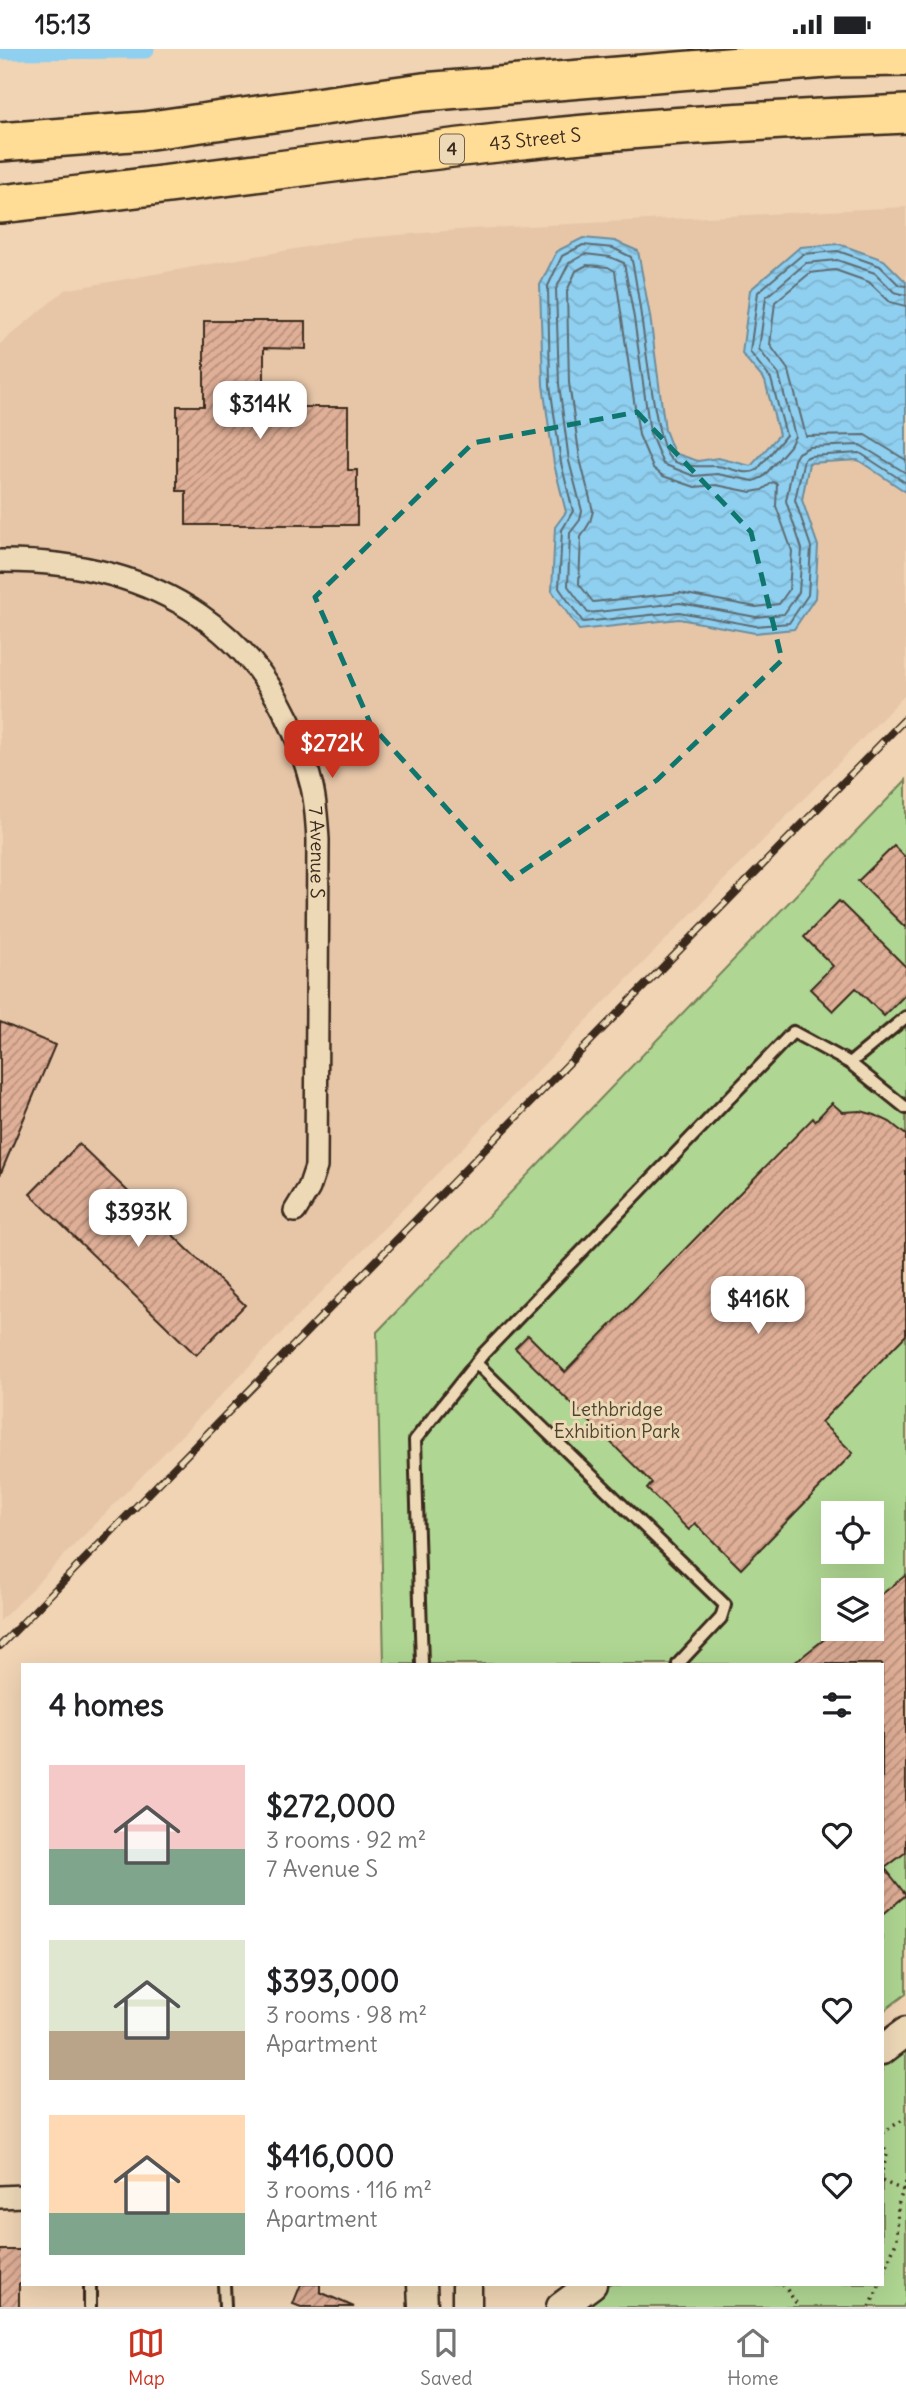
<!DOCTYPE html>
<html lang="en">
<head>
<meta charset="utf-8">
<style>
  body { margin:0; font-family:Delius,sans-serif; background:#f6f6f6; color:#202124; height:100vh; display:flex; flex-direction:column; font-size:26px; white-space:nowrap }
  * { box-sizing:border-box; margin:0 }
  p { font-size:23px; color:#757577 }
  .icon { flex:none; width:38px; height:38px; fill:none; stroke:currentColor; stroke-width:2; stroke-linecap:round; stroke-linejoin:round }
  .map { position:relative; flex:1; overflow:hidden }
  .panel { position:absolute; left:21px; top:1614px; width:863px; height:623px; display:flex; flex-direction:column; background:#fff; border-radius:0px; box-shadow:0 7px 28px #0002 }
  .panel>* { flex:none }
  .buttons { position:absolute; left:821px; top:1452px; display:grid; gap:14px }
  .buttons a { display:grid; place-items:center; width:63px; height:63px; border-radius:0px; background:#fff; box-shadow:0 7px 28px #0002; font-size:35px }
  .price { position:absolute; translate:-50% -60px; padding:0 16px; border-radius:14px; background:#fff; color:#222; font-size:23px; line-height:46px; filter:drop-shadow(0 2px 4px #0008) }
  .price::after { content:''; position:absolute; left:50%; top:42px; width:21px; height:16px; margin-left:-10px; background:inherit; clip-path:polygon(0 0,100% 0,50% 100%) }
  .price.active { background:#c8321e; color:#fff }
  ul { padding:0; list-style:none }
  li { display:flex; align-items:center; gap:21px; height:175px; padding:0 28px }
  li span { display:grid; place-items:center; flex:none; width:196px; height:140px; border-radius:0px; color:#555 }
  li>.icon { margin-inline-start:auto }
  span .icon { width:84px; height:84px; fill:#fffc; stroke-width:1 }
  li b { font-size:30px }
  h2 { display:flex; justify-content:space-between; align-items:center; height:84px; padding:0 28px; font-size:30px }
  .status { display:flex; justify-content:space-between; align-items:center; height:49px; padding:0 35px; background:#fff; direction:ltr }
  .status svg { height:19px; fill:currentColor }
  .tabs { display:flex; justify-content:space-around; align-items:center; height:98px; border-top:2px solid #e0e0e0; background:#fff; font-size:19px; color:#757577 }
  .tabs a { display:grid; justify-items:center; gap:4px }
  .tabs .active { color:#c8321e }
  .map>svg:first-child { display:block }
  .built { fill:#e7c6a8 }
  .park { fill:#afd692; stroke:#758058; stroke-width:2; fill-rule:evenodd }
  .water { fill:url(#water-waves); stroke:#6d8d9c; stroke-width:2 }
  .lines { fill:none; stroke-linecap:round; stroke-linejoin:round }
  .shore { stroke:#5d6c72; stroke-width:2 }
  .canal { stroke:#8fcff0; stroke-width:19 }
  .building { fill:url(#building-hatch); stroke:#3b2a1e; stroke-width:2 }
  .lane-casing { stroke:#3b2a1e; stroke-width:16 }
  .street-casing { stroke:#3b2a1e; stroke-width:26 }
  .secondary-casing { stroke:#3b2a1e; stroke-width:33 }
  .highway-casing { stroke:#3b2a1e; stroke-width:42 }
  .path { stroke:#3b2a1e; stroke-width:3.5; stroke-dasharray:2 5; stroke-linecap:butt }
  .lane { stroke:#eed9b7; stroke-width:10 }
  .street { stroke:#eed9b7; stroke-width:21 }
  .secondary { stroke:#eed9b7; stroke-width:28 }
  .highway { stroke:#ffdd96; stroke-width:37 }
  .rail-casing { stroke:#3b2a1e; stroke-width:8 }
  .rail { stroke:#eed9b7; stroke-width:5; stroke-dasharray:16; stroke-linecap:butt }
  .marked { fill:none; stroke:#0f766e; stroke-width:5; stroke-dasharray:14 9; stroke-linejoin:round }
  .labels { text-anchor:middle; stroke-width:6; stroke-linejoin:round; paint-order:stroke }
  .shield { fill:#eed9b7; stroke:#715e4c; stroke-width:2 }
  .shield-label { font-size:18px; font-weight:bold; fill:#3b2a1e }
  .street-label { font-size:19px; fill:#3b2a1e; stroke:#eed9b7 }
  .park-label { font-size:19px; fill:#4c442f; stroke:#eed9b7 }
</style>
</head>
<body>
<div class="status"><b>15:13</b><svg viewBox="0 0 49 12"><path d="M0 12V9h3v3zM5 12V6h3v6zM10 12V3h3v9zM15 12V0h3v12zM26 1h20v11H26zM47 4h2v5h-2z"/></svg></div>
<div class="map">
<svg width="906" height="2258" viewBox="0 0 906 2258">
  <defs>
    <pattern id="water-waves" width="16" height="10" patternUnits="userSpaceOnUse" patternTransform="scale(1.75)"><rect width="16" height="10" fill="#8fcff0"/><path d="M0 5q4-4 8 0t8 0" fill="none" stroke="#7cb2cd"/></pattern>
    <pattern id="building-hatch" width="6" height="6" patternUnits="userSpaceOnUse" patternTransform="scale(1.75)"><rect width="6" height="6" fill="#e0af97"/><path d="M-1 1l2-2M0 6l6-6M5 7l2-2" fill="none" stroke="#b78f7b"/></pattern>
  </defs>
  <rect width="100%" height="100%" fill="#f0d4b4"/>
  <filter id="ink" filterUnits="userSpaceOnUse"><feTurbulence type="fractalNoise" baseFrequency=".0143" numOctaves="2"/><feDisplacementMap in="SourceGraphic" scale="14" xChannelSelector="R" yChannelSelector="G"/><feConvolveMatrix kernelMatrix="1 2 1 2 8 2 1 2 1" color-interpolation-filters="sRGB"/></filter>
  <g filter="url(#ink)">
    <polygon class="built" points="906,158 906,645 0,1572 0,295 65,241 351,190 472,180"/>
    <g class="park">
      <path d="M906 731V1945L882 1963V1615H384L377 1283ZM833 1465H872V1503H833ZM833 1542H872V1580H833Z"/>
      <polygon points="906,1983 906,2253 903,2258 561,2258 592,2235 882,2235 882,2001"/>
    </g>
    <polygon class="water" points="583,189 615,192 638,202 650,267 665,381 674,404 698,412 718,409 751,417 779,386 765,332 742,305 750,241 800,198 839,195 884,211 906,233 906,443 858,411 809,414 802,451 818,497 815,549 794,580 755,584 679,570 579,581 552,542 555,478 566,463 554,415 543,336 540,236 557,202"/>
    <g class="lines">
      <g class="shore">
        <polygon points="587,216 608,218 615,222 639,386 653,419 663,427 695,438 716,436 751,443 762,441 773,433 777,435 776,457 792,502 789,541 779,555 756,558 680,544 593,553 579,535 581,488 590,473 593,462 580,410 569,334 567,242 576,222"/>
        <path d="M906 237 899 236 880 217 838 202 803 205 758 243 750 303 771 330 786 386 757 421C745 428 729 417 715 417 701 417 680 420 669 408 653 391 641 243 631 208L613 199 583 196 562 207 548 237 550 336 561 414 573 462 562 481 559 539 583 573 679 563 756 577 789 574 808 546 811 498 795 451 804 410 810 407 860 404 906 434"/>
        <polyline points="906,246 894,243 875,224 837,211 806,214 766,248 759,300 779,326 795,387 790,397 763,428 754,432 717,425 694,427 663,415 650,384 634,269 624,214 610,208 585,205 569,214 556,240 559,335 569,412 582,462 580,471 570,484 568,537 588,564 680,554 756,568 784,565 799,543 802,500 786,452 794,411 798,404 809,398 860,396 906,424"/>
        <polyline points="906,257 890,253 869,233 835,221 810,224 775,253 770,296 789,322 806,387 865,386 906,411"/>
      </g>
      <polyline class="canal" points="0,1 145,0"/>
    </g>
    <g class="building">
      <polygon points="204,272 306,272 306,300 264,299 264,358 348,358 348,421 357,421 357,476 186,476 186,442 177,442 177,357 204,357"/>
      <polygon points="894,797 906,809 906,879 858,832"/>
      <polygon points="839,852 906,918 906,945 884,967 856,939 833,962 810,940 833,917 804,888"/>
      <polygon points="0,973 55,996 0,1126"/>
      <polygon points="832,1054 842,1063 861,1062 875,1066 890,1073 906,1086 906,1286 821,1373 853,1404 741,1520 695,1474 689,1481 647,1440 652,1434 515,1299 528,1286 565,1323 813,1069 815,1072"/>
      <polygon points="79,1095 245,1256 196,1306 30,1145"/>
      <polygon points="906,1526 906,1803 885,1819 906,1846 882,1866 882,1615 793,1615 837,1580 872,1580 872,1553"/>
      <polygon points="0,2201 23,2201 23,2235 19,2235 19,2258 0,2258"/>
      <polygon points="301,2235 320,2235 320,2243 354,2258 301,2258 293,2255"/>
    </g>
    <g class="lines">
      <g class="lane-casing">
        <g id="lane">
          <polyline points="850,1014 906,968"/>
          <polyline points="476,1314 725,1556 721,1569 678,1615"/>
          <polyline points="422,1615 415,1391 484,1304 793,983 850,1014 906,1059"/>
          <polyline points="90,2235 90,2258"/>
          <polyline points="224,2235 225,2258"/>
        </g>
      </g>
      <g class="street-casing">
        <g id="street">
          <path id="s1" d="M0 512C155 511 274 582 312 738 316 755 317 774 318 791L316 1118 309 1139 295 1162"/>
          <polyline points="0,2148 23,2147"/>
        </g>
      </g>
      <g class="secondary-casing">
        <g id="secondary">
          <polyline points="882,2001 906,1983"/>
          <polyline points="422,2235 423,2258"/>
          <polyline points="467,2235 467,2258"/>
          <polyline points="561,2258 592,2235"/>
        </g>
      </g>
      <g class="highway-casing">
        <g id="highway">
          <polyline points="0,93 144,82 423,43 837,9 906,8"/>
          <path id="s2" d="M0 155C169 137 336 112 505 93 638 78 772 71 906 65"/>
        </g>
      </g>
      <g class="path">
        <polyline points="882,2084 906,2069"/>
        <polyline points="882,2093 887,2106 882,2122"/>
        <polyline points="882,2132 903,2141"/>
        <polyline points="882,2229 897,2190 898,2156 906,2133"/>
        <polyline points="783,2235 799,2258"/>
        <polyline points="870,2258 880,2235"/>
      </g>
      <use href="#lane" class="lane"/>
      <use href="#street" class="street"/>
      <use href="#secondary" class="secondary"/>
      <use href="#highway" class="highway"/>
      <g class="rail-casing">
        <polyline id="rail" points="0,1597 906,669"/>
      </g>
      <use href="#rail" class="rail"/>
    </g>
  </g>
  <path class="marked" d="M637 363 751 483 782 611 657 731 511 830 371 676 315 548 473 394Z"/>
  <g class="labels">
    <rect class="shield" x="440" y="85.5" width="24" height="29" rx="5"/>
    <g class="shield-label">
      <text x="452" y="106">4</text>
    </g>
    <g class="street-label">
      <text dy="7" stroke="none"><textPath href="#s2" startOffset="539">43 Street S</textPath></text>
      <text dy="7" stroke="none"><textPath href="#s1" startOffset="486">7 Avenue S</textPath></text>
    </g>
    <g class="park-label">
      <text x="617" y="1367">Lethbridge<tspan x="617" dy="22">Exhibition Park</tspan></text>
    </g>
  </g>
</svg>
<div class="buttons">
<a><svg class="icon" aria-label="locate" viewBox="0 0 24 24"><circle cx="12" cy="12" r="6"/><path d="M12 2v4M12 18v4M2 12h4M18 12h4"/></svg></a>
<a><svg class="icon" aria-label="layers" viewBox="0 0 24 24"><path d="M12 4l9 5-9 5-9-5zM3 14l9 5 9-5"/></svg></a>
</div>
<b class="price" style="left:260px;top:392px">$314K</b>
<b class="price active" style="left:332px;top:731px">$272K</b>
<b class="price" style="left:138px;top:1200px">$393K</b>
<b class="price" style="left:758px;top:1287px">$416K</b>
<section class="panel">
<h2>4 homes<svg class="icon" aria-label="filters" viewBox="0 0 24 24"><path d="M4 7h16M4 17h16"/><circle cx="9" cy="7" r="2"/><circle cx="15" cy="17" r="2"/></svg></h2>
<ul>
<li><span style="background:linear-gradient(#f6c9c9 60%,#7fa58c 0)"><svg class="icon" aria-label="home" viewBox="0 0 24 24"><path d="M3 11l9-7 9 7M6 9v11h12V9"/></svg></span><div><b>$272,000</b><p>3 rooms · 92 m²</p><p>7 Avenue S</p></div><svg class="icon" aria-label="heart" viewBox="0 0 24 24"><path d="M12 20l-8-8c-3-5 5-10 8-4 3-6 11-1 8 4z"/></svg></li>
<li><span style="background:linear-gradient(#dfe7d0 65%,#b9a48a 0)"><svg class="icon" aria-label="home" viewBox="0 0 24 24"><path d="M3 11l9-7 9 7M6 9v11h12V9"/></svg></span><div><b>$393,000</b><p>3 rooms · 98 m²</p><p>Apartment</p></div><svg class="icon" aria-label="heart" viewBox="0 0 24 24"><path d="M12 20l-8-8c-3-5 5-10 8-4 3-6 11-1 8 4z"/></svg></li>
<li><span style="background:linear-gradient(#ffd9b3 70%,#7fa58c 0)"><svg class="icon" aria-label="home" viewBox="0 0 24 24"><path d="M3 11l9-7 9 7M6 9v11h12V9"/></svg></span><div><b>$416,000</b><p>3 rooms · 116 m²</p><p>Apartment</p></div><svg class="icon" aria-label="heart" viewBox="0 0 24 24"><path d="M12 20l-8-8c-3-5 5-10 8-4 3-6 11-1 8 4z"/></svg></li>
</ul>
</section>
</div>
<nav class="tabs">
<a class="active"><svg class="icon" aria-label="map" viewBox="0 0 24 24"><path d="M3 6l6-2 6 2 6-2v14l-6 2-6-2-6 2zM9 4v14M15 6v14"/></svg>Map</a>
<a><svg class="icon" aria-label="saved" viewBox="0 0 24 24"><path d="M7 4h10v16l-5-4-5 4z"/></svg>Saved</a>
<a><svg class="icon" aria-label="home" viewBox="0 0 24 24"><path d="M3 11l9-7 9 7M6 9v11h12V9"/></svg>Home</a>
</nav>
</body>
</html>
